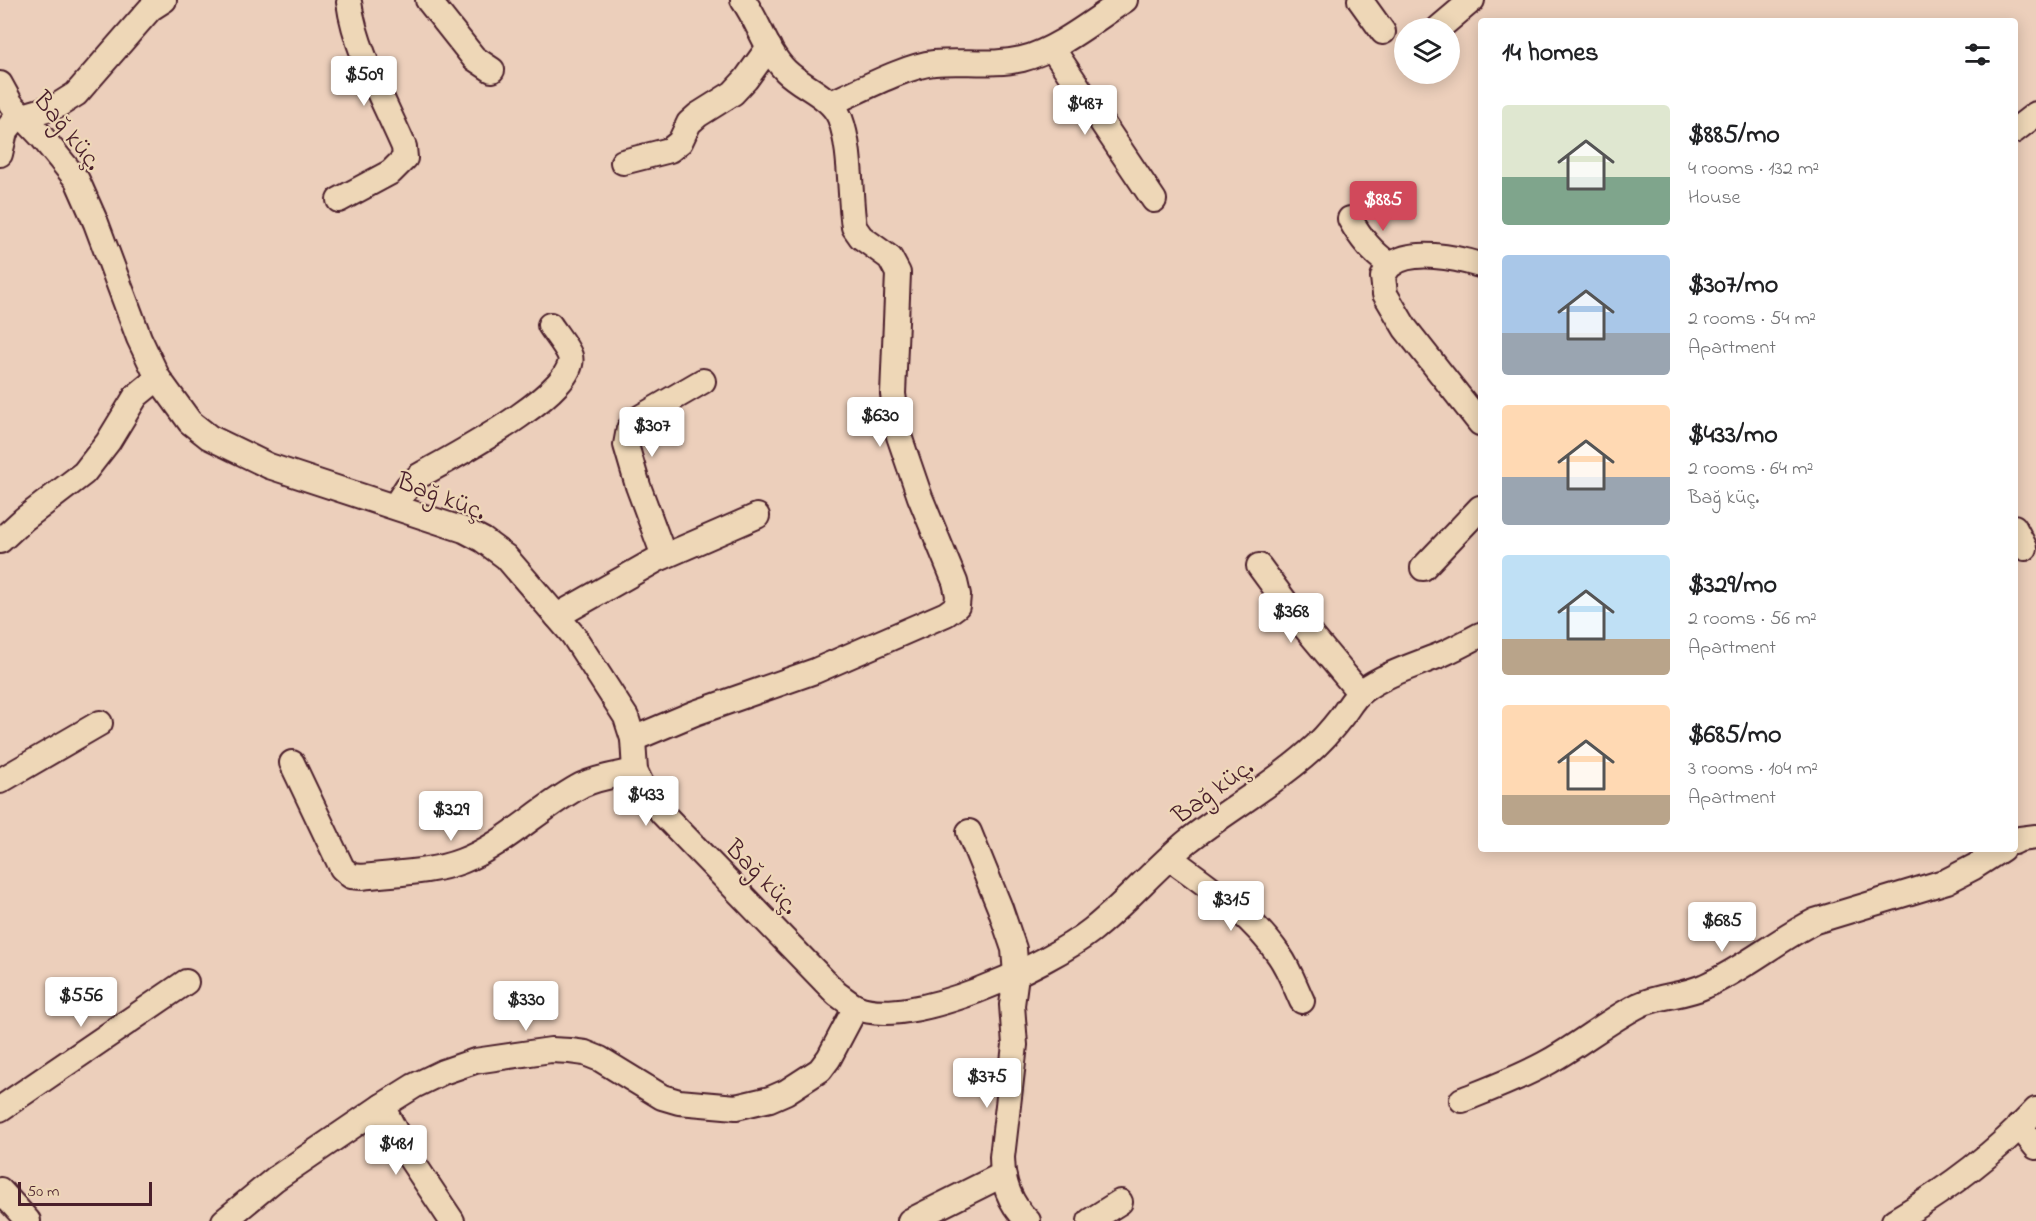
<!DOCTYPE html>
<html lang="en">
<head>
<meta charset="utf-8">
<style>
  body { margin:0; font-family:"Indie Flower",sans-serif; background:#f2f2f2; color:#202124; height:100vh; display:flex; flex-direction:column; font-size:22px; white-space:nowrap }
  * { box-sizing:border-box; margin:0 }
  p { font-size:20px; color:#757577 }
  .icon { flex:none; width:33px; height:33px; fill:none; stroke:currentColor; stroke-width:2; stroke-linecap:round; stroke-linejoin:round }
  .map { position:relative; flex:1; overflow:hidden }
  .details { position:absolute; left:1478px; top:18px; width:540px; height:834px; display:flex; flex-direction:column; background:#fff; border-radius:6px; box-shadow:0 3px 15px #0003 }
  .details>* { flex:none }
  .buttons { position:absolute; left:1394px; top:18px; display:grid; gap:12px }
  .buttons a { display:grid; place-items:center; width:66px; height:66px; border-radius:50%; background:#fff; box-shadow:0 3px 15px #0003; font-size:30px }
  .scale { position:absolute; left:18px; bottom:15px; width:134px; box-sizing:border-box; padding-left:6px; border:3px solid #4a1f2b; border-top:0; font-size:16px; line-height:21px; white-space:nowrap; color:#4a1f2b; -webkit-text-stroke:4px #eed7b7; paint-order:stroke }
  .price { position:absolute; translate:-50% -51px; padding:0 14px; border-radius:6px; background:#fff; color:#222; font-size:20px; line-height:39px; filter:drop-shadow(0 2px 3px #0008) }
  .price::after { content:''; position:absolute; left:50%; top:36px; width:18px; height:14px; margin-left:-9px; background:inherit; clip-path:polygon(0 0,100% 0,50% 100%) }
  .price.selected { background:#d1495b; color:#fff }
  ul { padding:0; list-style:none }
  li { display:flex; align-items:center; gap:18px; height:150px; padding:0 24px }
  li span { display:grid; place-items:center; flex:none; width:168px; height:120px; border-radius:6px; color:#555 }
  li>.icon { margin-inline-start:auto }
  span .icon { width:72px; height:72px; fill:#fffc; stroke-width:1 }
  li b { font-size:26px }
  h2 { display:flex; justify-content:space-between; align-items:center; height:72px; padding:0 24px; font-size:26px }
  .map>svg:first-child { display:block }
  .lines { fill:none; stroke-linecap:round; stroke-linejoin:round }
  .minor-casing { stroke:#4a1f2b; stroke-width:28 }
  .minor { stroke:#eed7b7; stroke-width:24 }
  .labels { text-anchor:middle; stroke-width:4.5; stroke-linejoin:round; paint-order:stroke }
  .street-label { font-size:26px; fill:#4a1f2b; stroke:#eed7b7 }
</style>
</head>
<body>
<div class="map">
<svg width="2036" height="1221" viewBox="0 0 2036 1221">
  <rect width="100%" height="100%" fill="#eccfbb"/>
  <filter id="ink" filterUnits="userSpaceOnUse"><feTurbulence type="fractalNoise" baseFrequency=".0167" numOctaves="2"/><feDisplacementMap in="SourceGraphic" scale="12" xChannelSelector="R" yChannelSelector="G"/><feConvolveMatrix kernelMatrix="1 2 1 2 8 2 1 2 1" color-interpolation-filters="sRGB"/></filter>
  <g filter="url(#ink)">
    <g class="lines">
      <g class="minor-casing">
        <g id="minor">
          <polyline points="428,0 474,58 492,70"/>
          <polyline points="1360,0 1383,32"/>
          <polyline points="1439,28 1472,0"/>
          <polyline points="1052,48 1154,200"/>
          <path d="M0 84 11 104 42 137 77 180 96 223 139 338 158 378 190 422 209 437 269 466 464 530 483 540 506 557 573 635 626 717 633 739 635 771 644 790 663 814 837 994C843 998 850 1004 856 1007 910 1030 1048 965 1092 930 1126 903 1154 869 1188 841 1227 810 1271 786 1308 753 1321 742 1332 729 1342 716 1348 708 1354 697 1362 691 1385 674 1413 666 1440 655 1454 649 1467 642 1480 635"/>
          <path d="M831 103C859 91 905 66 934 63 963 60 992 66 1022 59 1058 50 1094 20 1125 0"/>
          <polyline points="2014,131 2036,114"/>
          <polyline points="0,154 5,132 13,122 23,116 57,106 76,94 150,9 164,0"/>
          <polyline points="623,162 670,150 680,142 689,123 698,115 733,93 746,79 769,47"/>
          <path d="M339 200 391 172 405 158 404 147C385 103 355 49 349 2"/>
          <path d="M1350 219C1361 239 1372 252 1390 265"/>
          <path d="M1480 265C1457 258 1412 248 1391 265 1387 268 1385 273 1383 277L1385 294 1405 328 1480 423"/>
          <path d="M395 506 408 486 419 476C447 460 580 391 570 356 567 347 555 333 550 325"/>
          <polyline points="2014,527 2025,548"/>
          <polyline points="0,541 24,519 84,473 108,442 136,396 158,378"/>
          <polyline points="664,556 638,486 626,445 629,429 641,417 703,381"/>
          <polyline points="1259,566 1298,619 1360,693"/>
          <polyline points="1423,568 1480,508"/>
          <polyline points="557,616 656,560 757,516"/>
          <path d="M633 739 695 713 815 671 946 614 957 606 958 595 955 582 920 497 899 436 893 394 898 273 890 258 861 237 854 227C849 193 852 150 840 118 831 96 802 87 786 71 766 51 759 22 743 0"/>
          <path d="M292 763 342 868 351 876 362 877C394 873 431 873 462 861 506 844 540 807 582 785 599 777 617 775 635 771"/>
          <polyline points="0,781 100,723"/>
          <path d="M969 832 1000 908 1014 949 1016 975 1012 1005 1015 1045 1002 1157C1002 1182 1010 1204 1028 1221"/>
          <polyline points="2014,842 2020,839 2036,837"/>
          <path d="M1170 858C1209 887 1251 914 1279 955 1289 969 1295 986 1302 1001"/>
          <path d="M1462 1100C1492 1088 1522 1077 1550 1061 1580 1044 1608 1021 1639 1005 1660 995 1684 996 1705 986 1744 969 1777 940 1815 921L1947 881 1974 867 2002 849"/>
          <polyline points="382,1106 408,1155 452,1221"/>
          <polyline points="0,1109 186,982"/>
          <polyline points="2019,1126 2036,1147"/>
          <polyline points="0,1190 28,1221"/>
          <polyline points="224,1221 275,1179 382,1106 414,1086 443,1072 475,1061 551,1050 570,1051 585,1053 600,1059 662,1097 679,1102 736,1107 770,1099 786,1092 820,1070 829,1058 856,1007"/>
          <polyline points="910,1221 1002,1175"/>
          <polyline points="1090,1221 1120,1202"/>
          <path d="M1894 1221C1946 1190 1995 1154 2036 1110"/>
        </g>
      </g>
      <use href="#minor" class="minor"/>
    </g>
  </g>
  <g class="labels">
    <g class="street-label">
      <text transform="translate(69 130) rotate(51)" y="9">Bağ küç.</text>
      <text transform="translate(442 495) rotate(21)" y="9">Bağ küç.</text>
      <text transform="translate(1212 790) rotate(-36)" y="9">Bağ küç.</text>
      <text transform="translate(763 876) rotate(46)" y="9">Bağ küç.</text>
    </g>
  </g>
</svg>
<div class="buttons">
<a><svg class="icon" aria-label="layers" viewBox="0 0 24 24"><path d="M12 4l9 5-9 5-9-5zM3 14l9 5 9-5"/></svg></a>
</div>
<div class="scale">50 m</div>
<b class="price" style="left:364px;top:107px">$509</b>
<b class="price" style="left:1085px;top:136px">$487</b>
<b class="price selected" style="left:1383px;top:232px">$885</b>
<b class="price" style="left:880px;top:448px">$630</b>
<b class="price" style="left:652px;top:458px">$307</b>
<b class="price" style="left:1291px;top:644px">$368</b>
<b class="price" style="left:646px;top:827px">$433</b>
<b class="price" style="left:451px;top:842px">$329</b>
<b class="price" style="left:1231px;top:932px">$315</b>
<b class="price" style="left:1722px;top:953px">$685</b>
<b class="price" style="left:81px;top:1028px">$556</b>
<b class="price" style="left:526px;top:1032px">$330</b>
<b class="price" style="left:987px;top:1109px">$375</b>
<b class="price" style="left:396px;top:1176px">$481</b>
<section class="details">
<h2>14 homes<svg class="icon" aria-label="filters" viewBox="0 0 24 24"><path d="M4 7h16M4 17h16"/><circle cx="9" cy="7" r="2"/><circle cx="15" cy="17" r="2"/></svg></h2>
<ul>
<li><span style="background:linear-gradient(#dfe7d0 60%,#7fa58c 0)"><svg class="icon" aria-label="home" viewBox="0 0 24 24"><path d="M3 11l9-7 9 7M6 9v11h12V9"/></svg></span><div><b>$885/mo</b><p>4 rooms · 132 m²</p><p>House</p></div></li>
<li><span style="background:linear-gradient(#a9c7e8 65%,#9aa5b1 0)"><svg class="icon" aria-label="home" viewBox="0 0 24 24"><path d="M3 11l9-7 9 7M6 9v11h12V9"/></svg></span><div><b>$307/mo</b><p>2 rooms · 54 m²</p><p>Apartment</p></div></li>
<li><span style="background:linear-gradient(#ffd9b3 60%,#9aa5b1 0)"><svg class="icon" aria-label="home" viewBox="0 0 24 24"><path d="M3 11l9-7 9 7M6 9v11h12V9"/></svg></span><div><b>$433/mo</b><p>2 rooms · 64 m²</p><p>Bağ küç.</p></div></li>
<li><span style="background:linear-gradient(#bfe0f5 70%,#b9a48a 0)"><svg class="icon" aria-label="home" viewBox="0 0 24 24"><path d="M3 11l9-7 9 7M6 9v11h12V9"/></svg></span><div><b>$329/mo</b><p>2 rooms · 56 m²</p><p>Apartment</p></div></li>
<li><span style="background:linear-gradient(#ffd9b3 75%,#b9a48a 0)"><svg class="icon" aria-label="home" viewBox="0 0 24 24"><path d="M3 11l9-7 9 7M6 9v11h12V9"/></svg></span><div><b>$685/mo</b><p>3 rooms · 104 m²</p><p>Apartment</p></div></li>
</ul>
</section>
</div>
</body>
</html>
